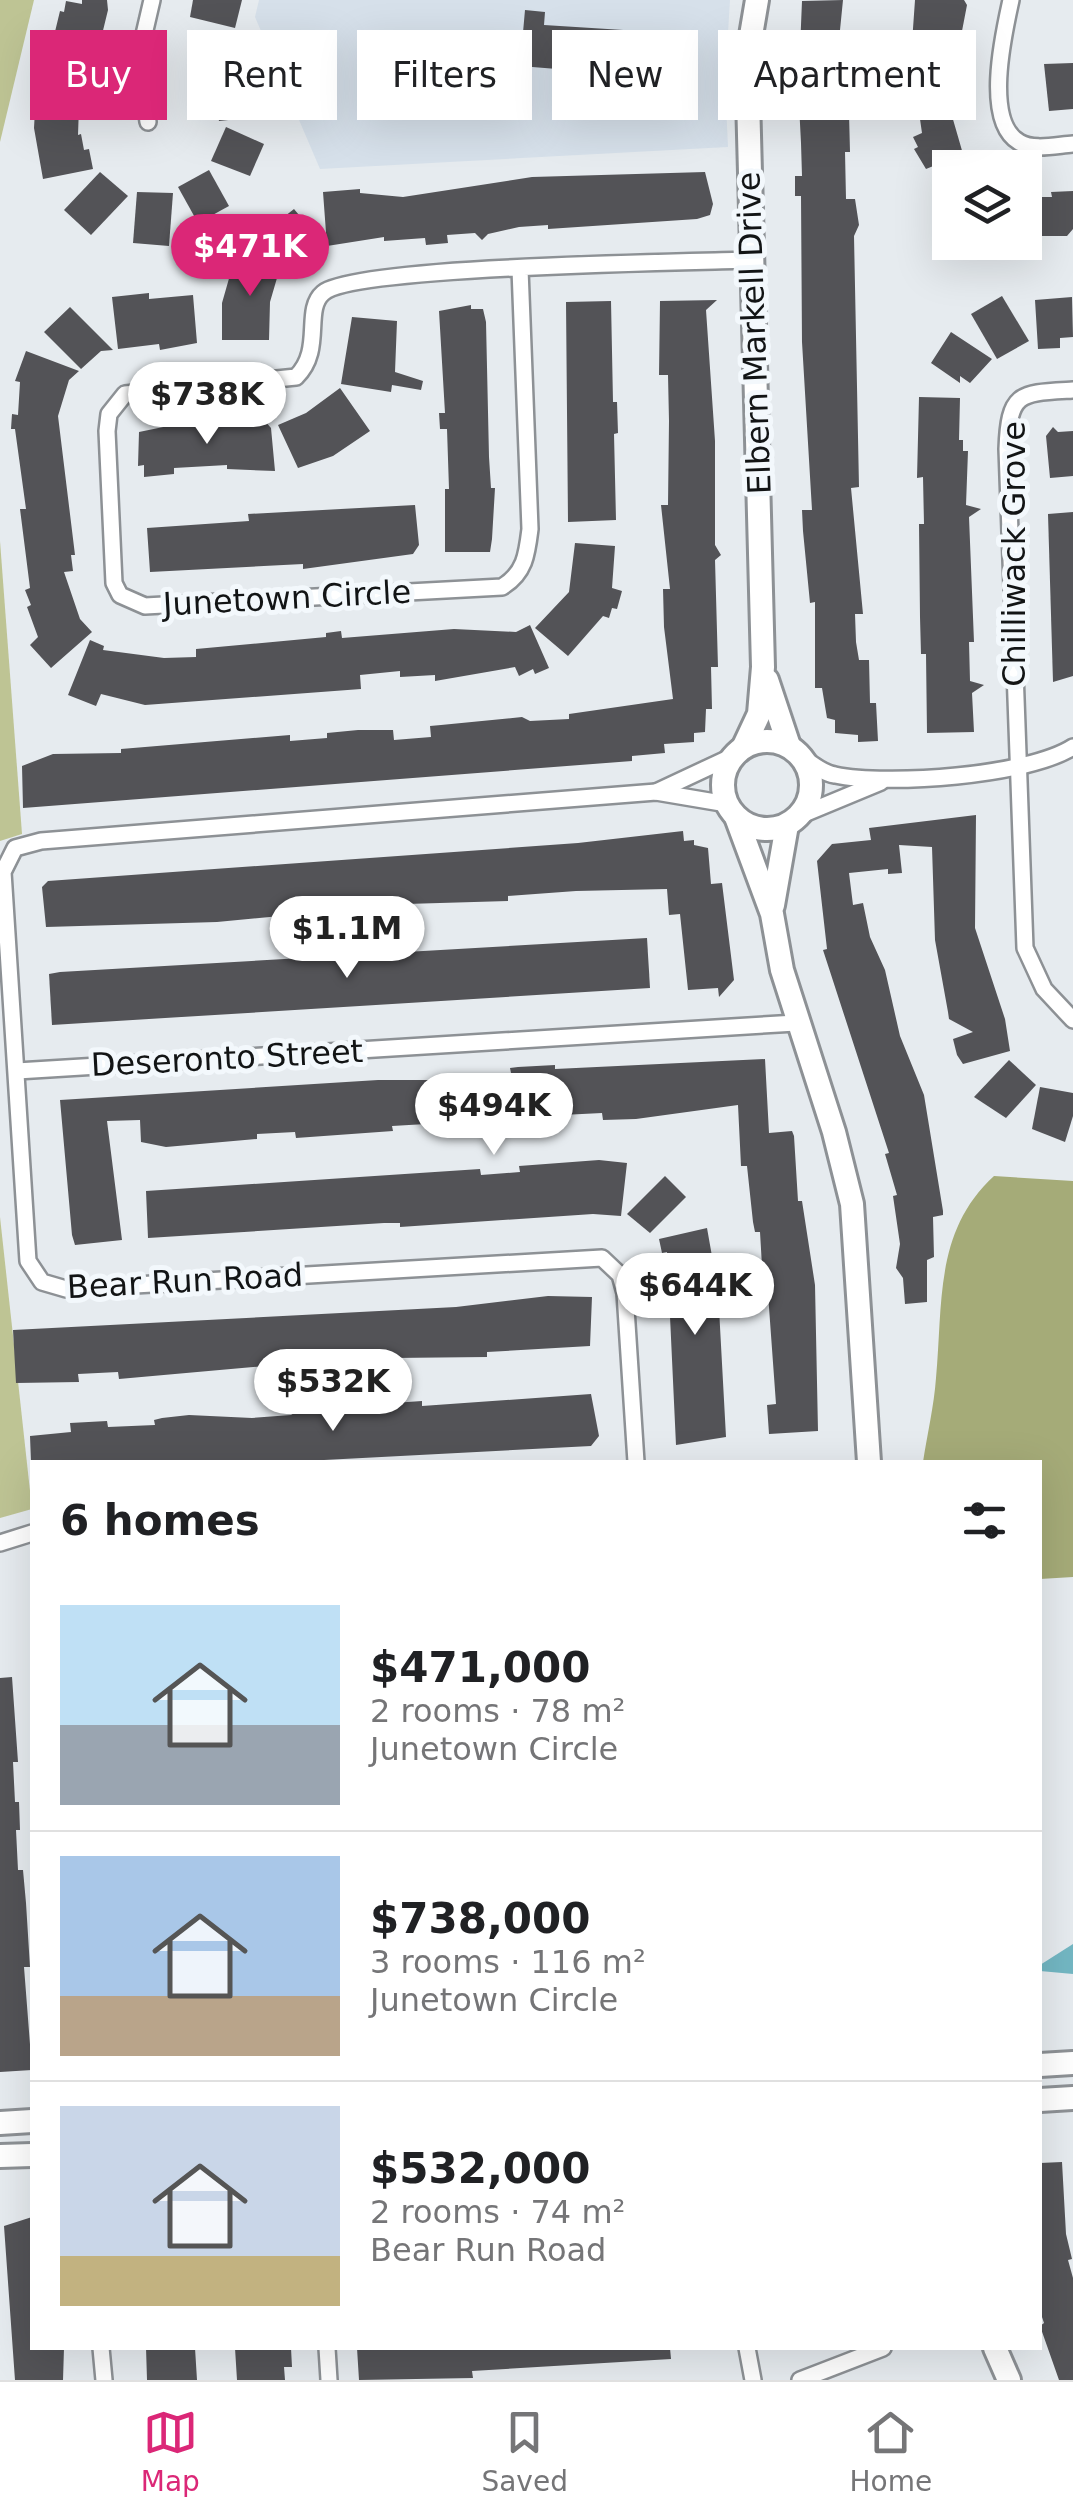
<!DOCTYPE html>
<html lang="en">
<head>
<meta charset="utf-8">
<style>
  body { margin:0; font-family:"DejaVu Sans",sans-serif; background:#f2f2f2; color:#202124; height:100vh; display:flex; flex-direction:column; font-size:38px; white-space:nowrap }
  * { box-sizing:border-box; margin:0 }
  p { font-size:32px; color:#757577 }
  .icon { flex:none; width:55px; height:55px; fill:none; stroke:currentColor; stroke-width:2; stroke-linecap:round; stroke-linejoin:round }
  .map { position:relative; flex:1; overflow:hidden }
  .details { position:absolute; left:30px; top:1460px; width:1012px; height:890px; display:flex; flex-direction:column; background:#fff; border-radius:0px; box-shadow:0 10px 40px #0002 }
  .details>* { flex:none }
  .top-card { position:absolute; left:30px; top:30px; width:1015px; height:90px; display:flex; gap:20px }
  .controls { position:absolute; left:932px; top:150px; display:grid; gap:20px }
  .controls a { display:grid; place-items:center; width:110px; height:110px; border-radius:0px; background:#fff; box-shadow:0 10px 40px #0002; font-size:50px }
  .price { position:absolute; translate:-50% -85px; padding:0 22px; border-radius:35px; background:#fff; color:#222; font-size:32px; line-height:65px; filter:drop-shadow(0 2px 5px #0008) }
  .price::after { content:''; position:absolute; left:50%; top:60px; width:30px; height:22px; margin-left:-15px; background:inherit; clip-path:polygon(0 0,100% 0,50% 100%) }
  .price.selected { background:#db2777; color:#fff }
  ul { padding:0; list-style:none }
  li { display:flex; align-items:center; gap:30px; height:250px; padding:0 30px }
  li+li { border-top:2px solid #e0e0e0 }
  li span { display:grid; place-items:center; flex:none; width:280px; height:200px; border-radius:0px; color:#555 }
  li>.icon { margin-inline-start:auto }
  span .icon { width:120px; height:120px; fill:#fffc; stroke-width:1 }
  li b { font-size:42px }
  h2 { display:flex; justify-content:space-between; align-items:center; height:120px; padding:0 30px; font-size:42px }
  .chip { padding:0 35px; border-radius:0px; background:#fff; box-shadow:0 10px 40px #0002; font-size:35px; line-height:90px }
  .chip.selected { background:#db2777; color:#fff }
  .menu { display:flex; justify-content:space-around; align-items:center; height:140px; border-top:2px solid #e0e0e0; background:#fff; font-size:28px; color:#757577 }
  .menu a { display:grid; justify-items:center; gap:5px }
  .menu .selected { color:#db2777 }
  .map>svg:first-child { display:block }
  .built { fill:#d6e0ea }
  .green { fill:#bec494 }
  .forest { fill:#a5ab78 }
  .water { fill:#73b7c3 }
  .building { fill:#535357 }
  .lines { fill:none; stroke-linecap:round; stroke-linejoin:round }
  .street-casing { stroke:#8d9195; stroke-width:20 }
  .secondary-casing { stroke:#8d9195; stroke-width:28 }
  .street { stroke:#fff; stroke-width:15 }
  .secondary { stroke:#fff; stroke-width:22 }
  .labels { text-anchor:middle; stroke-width:10; stroke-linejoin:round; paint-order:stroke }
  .street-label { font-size:32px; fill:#121415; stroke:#f3f8fc }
</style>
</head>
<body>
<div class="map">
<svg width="1073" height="2380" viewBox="0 0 1073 2380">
  <rect width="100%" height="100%" fill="#e6ebef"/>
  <polygon class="built" points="259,0 730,0 725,82 728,147 320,169 255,17"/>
  <g class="green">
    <polygon points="0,0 34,0 0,142"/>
    <polygon points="0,541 22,834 0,841"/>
    <polygon points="0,1217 32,1509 0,1518"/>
  </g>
  <path class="forest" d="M994 1176 1073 1181V1577L1040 1579V1462H923C927 1435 934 1406 936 1378 943 1304 934 1231 994 1176Z"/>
  <polygon class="water" points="1073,1944 1073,1974 1040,1971 1040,1965"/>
  <g class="building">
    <polygon points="82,0 107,0 108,10 88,92 79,106 78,135 81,134 84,150 89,149 93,169 43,179 34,128 37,74 46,38 53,40 60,11 64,12 66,1 82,4"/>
    <polygon points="193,0 242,0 235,28 190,17"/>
    <polygon points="843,0 840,30 844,30 842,74 848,74 850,152 845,152 846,199 855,199 859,225 854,236 859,487 851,488 863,614 855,614 856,642 859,660 869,660 870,703 876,703 878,741 858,742 858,735 835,733 835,720 827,718 822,688 815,688 815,602 810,603 803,531 802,510 812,510 802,342 801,196 795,196 795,176 802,176 801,143 797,66 791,58 800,49 802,1"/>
    <polygon points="915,0 964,0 967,5 962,31 958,30 959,115 952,116 963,154 926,169 914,149 918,147 913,137 922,133 911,57"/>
    <polygon points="525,10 545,12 544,25 655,32 650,90 555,83 557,69 520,66"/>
    <polygon points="233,37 230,50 242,47 249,81 260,80 264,116 219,121 210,80 205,81 194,46"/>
    <polygon points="1073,63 1073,109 1049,111 1044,64"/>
    <polygon points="226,127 264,144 250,176 211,161"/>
    <polygon points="209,170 229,206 198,223 178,187"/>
    <polygon points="100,172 128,196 91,235 64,210"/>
    <polygon points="705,172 713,204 710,215 697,219 548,229 548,225 519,227 488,234 482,240 475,233 447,235 448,243 426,245 425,238 384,241 384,237 327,246 323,192 360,189 360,193 403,197 532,177"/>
    <polygon points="1073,191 1073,229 1067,236 1025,236 1025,197 1052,197 1051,192"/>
    <polygon points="137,192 173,193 169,246 133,243"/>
    <polygon points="294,209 322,243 319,251 305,256 302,253 290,263 265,232"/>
    <polygon points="236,254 301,273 277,278 270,302 269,340 222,340 222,303"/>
    <polygon points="149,293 149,299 193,295 197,343 160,350 159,344 118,349 112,297"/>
    <polygon points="1002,296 1029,341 997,359 971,314"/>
    <polygon points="1072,297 1073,337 1060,338 1060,348 1038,349 1035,300"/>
    <polygon points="717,300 706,310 715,441 715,545 721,555 715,560 718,667 711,667 712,709 706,709 705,732 694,733 694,742 664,744 665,753 632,756 632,761 23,808 22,766 53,754 121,753 121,749 290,735 290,741 327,738 327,733 358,730 393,730 394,740 431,737 430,726 441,725 522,717 530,721 569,719 569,714 673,699 664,627 663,589 670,589 661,505 668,505 669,421 668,375 659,375 660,301"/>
    <polygon points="611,301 613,402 617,402 618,433 614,434 616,520 568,522 566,302"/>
    <polygon points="471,305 471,309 483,309 486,322 489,457 491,488 495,488 492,539 490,552 445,552 445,489 449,489 447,429 440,429 439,413 445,413 439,311"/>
    <polygon points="70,307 113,350 101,351 81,369 44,332"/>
    <polygon points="352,317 397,321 395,372 423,381 421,390 392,385 391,392 341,384"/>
    <polygon points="951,332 992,359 970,383 960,376 960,383 931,363"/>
    <polygon points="26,351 79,371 69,380 58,416 75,555 71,555 73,571 64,572 80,619 92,632 51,668 30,645 38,637 27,607 31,605 25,590 30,588 20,509 26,509 15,429 11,429 12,414 18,415 20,382 15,381"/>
    <polygon points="340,388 370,431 333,456 298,468 278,425 306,413"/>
    <polygon points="919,397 960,398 959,440 963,440 963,451 968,451 966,505 981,509 969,517 974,642 969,642 970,681 984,685 972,693 974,732 927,733 926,654 921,654 920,617 919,524 924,524 923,477 917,478"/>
    <polygon points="255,420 264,420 271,428 275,471 227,469 227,465 174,468 174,474 144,477 144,465 138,466 139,432 173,425"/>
    <polygon points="1053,427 1058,432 1073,431 1073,476 1050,478 1046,436"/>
    <polygon points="415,505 419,545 413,554 303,569 303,564 150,572 147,528 249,521 248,514"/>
    <polygon points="1073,512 1073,676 1053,682 1048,514"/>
    <polygon points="575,543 615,546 612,588 622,591 617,609 612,608 609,618 603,616 568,656 535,628 569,592"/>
    <polygon points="530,625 549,668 535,674 533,669 519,676 515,667 435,681 435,675 400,677 400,671 360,675 361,689 145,705 101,694 96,706 68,695 90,640 104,646 103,650 164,658 196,657 196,649 326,637 326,633 341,631 342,638 454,629 516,632"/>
    <polygon points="976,815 975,928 1005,1019 1010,1051 963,1064 957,1055 953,1039 973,1032 949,1019 948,1012 935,940 932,847 899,845 902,873 888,874 888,869 849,873 853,905 863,903 870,937 885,970 900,1036 924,1095 943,1211 943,1215 933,1217 934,1257 927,1260 927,1302 905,1304 903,1278 896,1268 900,1244 893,1196 897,1195 885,1154 889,1153 823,950 827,949 817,861 832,844 871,840 869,828"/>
    <polygon points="683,831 684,841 694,840 694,845 708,848 711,884 722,883 734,980 719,997 718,988 688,990 680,914 669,915 667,889 576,891 508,896 508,901 406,904 217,922 46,927 42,887 48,881 578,843"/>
    <polygon points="647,938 650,988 52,1025 49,974 60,972"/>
    <polygon points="765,1059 769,1133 792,1131 794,1136 798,1201 802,1201 815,1285 818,1431 769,1434 767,1405 776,1404 766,1266 762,1266 760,1232 755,1232 753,1222 747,1166 741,1166 738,1105 636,1119 603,1120 602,1113 562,1115 563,1121 500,1126 466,1127 466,1118 426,1120 426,1124 392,1126 393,1131 296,1138 295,1132 257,1134 257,1139 166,1147 141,1142 140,1120 107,1121 122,1240 75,1245 72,1235 60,1100 378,1080 445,1080 511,1073 510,1068 518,1067 555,1065 555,1069"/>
    <polygon points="1009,1060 1036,1085 1006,1118 974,1097"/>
    <polygon points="1040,1087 1073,1093 1073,1116 1065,1142 1032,1129"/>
    <polygon points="599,1160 627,1163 621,1216 593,1214 400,1227 400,1223 384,1223 148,1238 146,1191 480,1169 481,1175 520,1172 519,1166"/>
    <polygon points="665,1176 686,1197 650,1233 627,1214"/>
    <polygon points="707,1228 718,1290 726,1437 676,1445 667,1252 662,1253 659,1239"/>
    <polygon points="548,1296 592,1297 590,1346 487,1352 487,1357 392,1358 350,1361 350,1365 288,1369 288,1364 119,1379 118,1372 78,1374 79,1382 16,1383 13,1330 456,1307"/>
    <polygon points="591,1394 599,1436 591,1446 286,1462 31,1462 30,1436 71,1432 70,1423 107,1421 108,1427 155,1425 154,1420 162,1418 189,1415 252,1418 291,1415 299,1410 393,1408 393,1403 422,1401 422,1406"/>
    <polygon points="12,1677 18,1762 13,1762 15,1802 19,1802 20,1830 16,1830 18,1870 23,1870 26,1903 30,1967 24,1967 32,2070 0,2072 0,1678"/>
    <polygon points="1062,2162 1066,2234 1072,2259 1068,2260 1073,2278 1073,2380 1059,2380 1040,2326 1044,2323 1040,2311 1040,2163"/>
    <polygon points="32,2217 32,2348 64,2348 63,2380 15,2380 4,2226"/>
    <polygon points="146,2348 195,2348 197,2380 147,2380"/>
    <polygon points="235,2348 291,2348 292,2367 284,2367 285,2380 237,2380"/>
    <polygon points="357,2348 670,2348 671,2359 472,2371 473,2378 359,2380"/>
  </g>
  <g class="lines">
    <g class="street-casing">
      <g id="street">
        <path d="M1011 0C1004 32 983 121 1019 142 1033 151 1057 145 1073 144"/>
        <polyline points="148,122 139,56 152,0"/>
        <path d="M520 269 530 529C527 554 525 573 502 587L145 606 120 595 114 583 107 431 109 414 125 394 296 377C324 350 303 310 323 293 354 266 690 262 751 260"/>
        <path d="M1073 390C1020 393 1009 391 1007 449L1025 948 1044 989 1073 1020"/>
        <path d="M801 756C811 763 822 773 835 775 887 786 1028 776 1073 747"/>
        <polyline points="656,792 733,756"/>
        <polyline points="799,816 881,782"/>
        <polyline points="17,1071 796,1023"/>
        <polyline points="636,1462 625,1293 620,1275 602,1258 66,1289 42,1282 28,1261 3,872 15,848 41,841 656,792 727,804"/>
        <polyline points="0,1543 32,1533"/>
        <polyline points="101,2348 104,2380"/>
        <polyline points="327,2348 329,2380"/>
        <polyline points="747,2348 753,2380"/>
        <polyline points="800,2380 883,2348"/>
      </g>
    </g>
    <g class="secondary-casing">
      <g id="secondary">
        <polyline points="767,680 789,746"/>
        <circle cx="767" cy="785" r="44"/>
        <polyline points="744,746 759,714 763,667 747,59 757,0"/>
        <polyline points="736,817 772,914 782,970 834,1132 852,1204 869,1462"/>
        <polyline points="773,905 787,825"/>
        <polyline points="1040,2065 1073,2063"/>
        <polyline points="1040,2100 1073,2098"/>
        <polyline points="0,2123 32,2121"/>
        <polyline points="0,2156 32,2155"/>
        <polyline points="995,2348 1009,2380"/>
      </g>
    </g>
    <use href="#street" class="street"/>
    <use href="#secondary" class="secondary"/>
  </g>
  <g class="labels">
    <g class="street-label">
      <text transform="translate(754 333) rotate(-92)" y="11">Elbern Markell Drive</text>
      <text transform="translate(1014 554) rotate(-90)" y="11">Chilliwack Grove</text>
      <text transform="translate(287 598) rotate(-3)" y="11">Junetown Circle</text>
      <text transform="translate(227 1058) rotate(-3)" y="11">Deseronto Street</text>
      <text transform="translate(185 1281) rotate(-3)" y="11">Bear Run Road</text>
    </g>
  </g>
</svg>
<div class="controls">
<a><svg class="icon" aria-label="layers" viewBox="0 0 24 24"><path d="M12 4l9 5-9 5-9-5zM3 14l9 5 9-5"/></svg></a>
</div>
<b class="price selected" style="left:250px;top:299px">$471K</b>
<b class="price" style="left:207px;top:447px">$738K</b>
<b class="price" style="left:347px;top:981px">$1.1M</b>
<b class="price" style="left:494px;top:1158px">$494K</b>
<b class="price" style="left:695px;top:1338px">$644K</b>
<b class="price" style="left:333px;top:1434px">$532K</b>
<div class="top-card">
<a class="chip selected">Buy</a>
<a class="chip">Rent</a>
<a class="chip">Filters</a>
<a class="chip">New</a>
<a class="chip">Apartment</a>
</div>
<section class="details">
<h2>6 homes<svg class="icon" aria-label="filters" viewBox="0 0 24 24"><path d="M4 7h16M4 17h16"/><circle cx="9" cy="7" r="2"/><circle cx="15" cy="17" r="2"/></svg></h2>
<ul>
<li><span style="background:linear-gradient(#bfe0f5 60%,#9aa5b1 0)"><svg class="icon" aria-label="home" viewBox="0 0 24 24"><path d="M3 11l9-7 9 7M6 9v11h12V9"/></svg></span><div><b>$471,000</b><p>2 rooms · 78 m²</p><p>Junetown Circle</p></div></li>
<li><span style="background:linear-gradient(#a9c7e8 70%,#b9a48a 0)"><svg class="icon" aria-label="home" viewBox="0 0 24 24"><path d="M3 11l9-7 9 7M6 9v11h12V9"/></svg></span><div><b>$738,000</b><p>3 rooms · 116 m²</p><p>Junetown Circle</p></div></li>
<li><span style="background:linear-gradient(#c9d6e8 75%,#c2b280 0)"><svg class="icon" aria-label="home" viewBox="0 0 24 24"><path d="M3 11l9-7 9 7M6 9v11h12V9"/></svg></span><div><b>$532,000</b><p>2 rooms · 74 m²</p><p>Bear Run Road</p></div></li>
</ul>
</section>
</div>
<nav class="menu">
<a class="selected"><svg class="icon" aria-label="map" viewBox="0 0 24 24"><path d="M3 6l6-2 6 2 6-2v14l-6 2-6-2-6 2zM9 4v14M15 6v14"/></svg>Map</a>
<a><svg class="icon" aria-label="saved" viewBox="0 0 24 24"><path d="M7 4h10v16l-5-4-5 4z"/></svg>Saved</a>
<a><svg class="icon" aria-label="home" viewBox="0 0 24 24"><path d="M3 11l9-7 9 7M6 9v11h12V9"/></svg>Home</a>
</nav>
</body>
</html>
